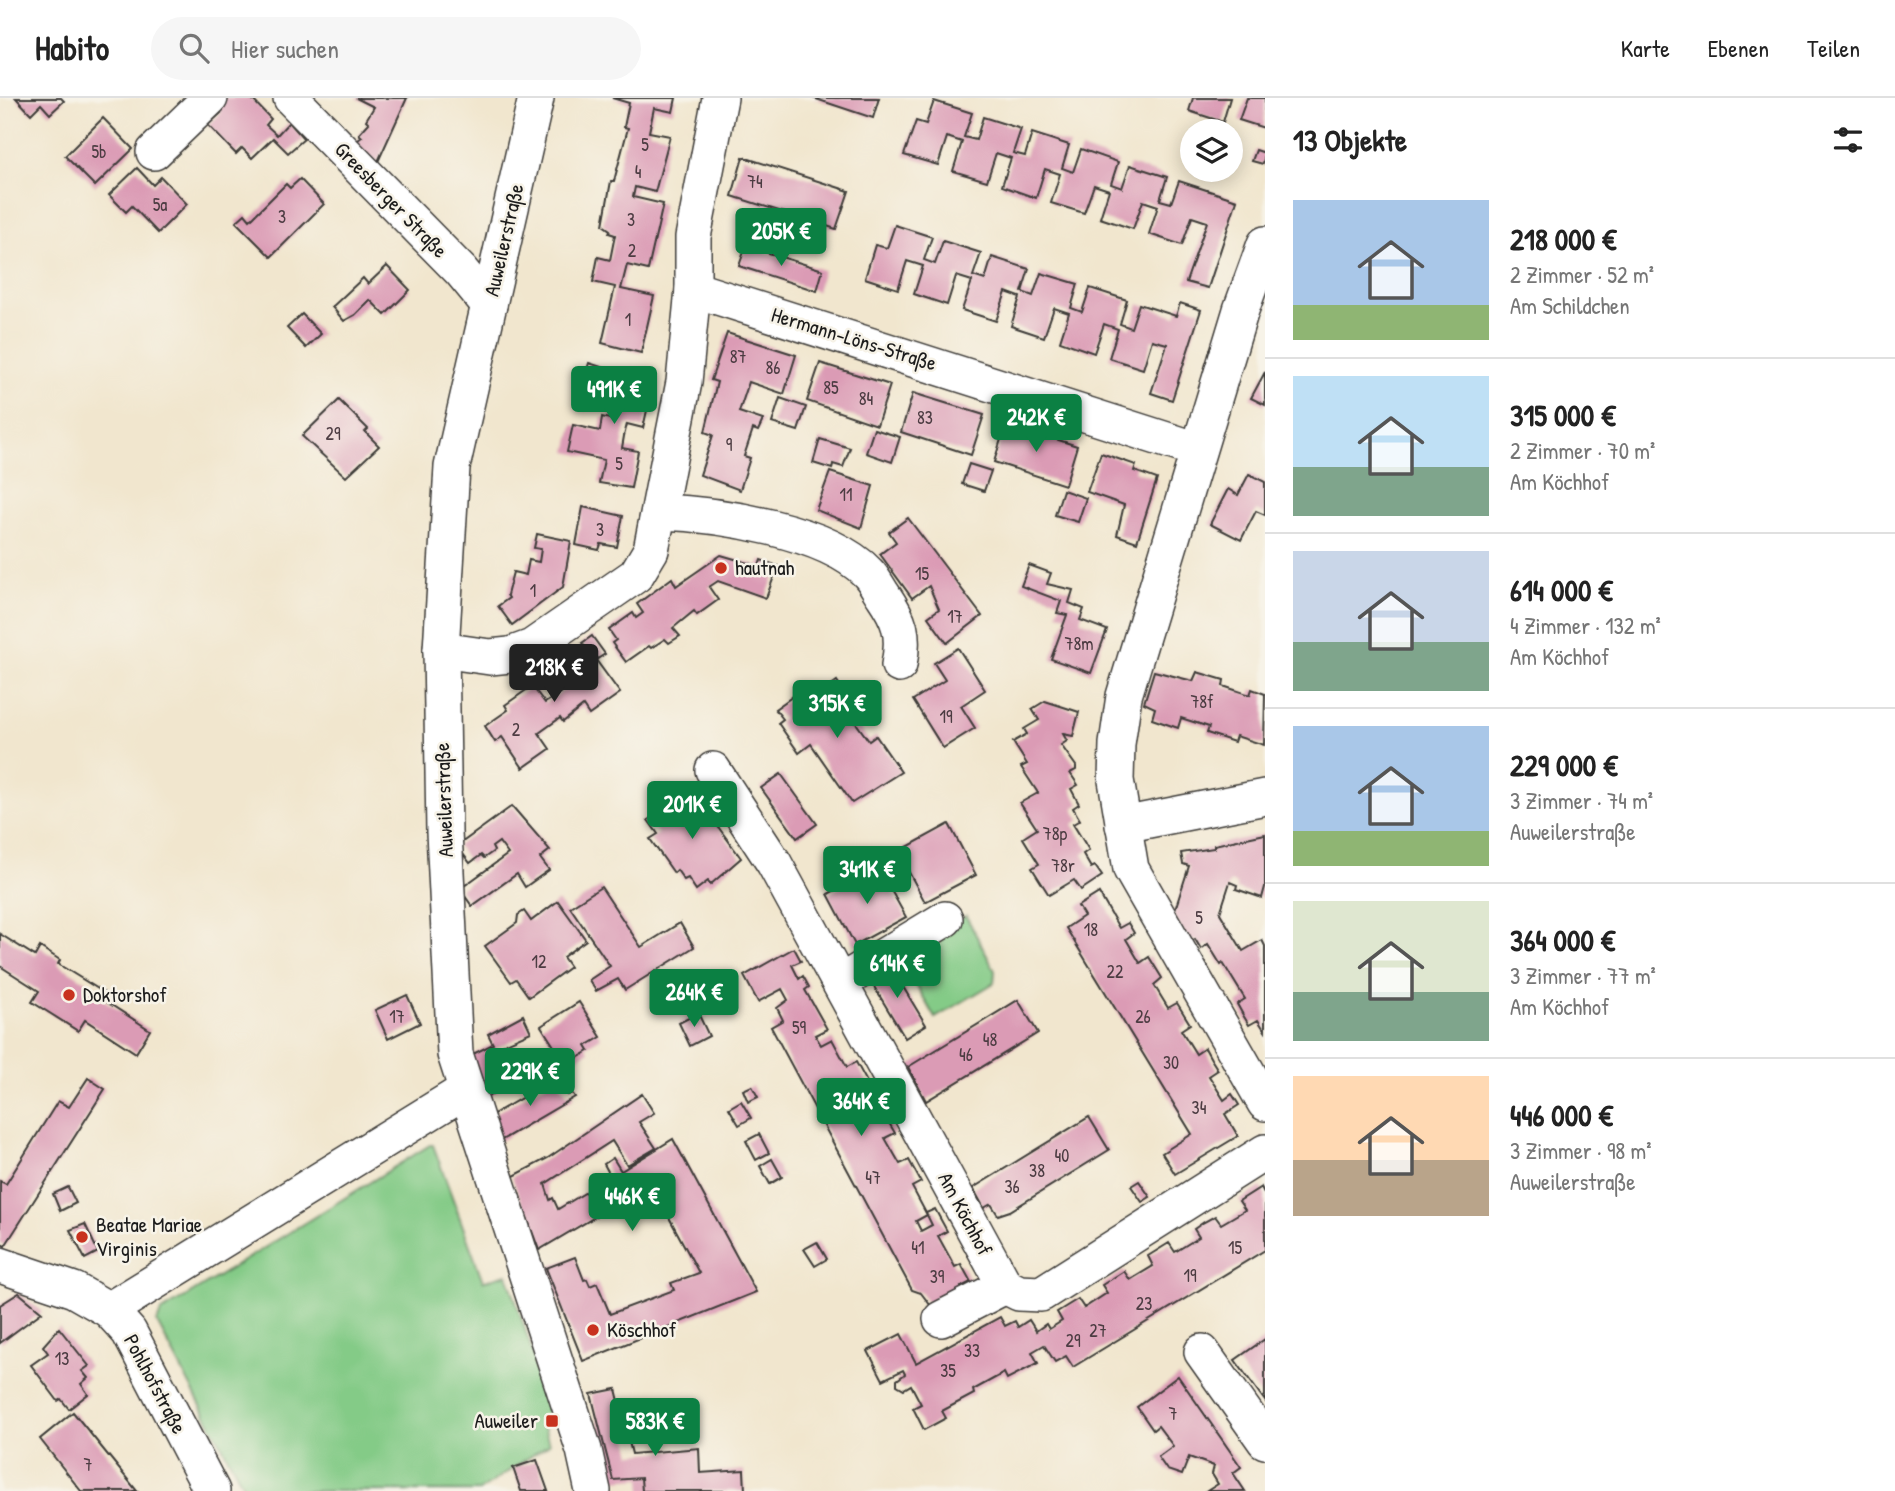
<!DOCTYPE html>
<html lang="de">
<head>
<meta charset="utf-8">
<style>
  body { margin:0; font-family:"Patrick Hand",sans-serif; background:#f6f6f6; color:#222; height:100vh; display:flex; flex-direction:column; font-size:26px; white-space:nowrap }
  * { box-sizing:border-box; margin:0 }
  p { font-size:23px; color:#767676 }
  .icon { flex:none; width:38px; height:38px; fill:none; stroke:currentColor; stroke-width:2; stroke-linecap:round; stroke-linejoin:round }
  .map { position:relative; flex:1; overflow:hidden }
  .details { display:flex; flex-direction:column; background:#fff; width:630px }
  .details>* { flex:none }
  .fabs { position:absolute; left:1180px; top:21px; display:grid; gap:14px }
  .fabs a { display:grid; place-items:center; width:63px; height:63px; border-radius:50%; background:#fff; box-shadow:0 4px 18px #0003; font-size:35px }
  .price { position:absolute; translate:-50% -60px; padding:0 16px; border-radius:7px; background:#0b8043; color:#fff; font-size:23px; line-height:46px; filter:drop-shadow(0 2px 4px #0008) }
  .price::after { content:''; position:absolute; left:50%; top:42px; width:21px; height:16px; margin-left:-10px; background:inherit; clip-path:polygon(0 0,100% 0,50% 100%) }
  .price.on { background:#222; color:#fff }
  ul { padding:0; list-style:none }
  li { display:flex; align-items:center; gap:21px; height:175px; padding:0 28px }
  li+li { border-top:2px solid #e0e0e0 }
  li span { display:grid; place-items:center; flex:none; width:196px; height:140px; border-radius:0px; color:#555 }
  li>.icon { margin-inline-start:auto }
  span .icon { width:84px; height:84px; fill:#fffc; stroke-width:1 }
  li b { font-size:30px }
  h2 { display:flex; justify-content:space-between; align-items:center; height:84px; padding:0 28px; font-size:30px }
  header { display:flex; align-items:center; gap:42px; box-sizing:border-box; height:98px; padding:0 35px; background:#fff; border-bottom:2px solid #e0e0e0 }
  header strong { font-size:33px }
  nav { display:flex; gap:38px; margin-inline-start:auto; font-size:24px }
  .search { width:490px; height:63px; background:#f6f6f6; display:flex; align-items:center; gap:18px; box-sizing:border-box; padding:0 24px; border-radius:38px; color:#767676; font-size:26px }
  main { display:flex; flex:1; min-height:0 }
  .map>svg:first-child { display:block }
  .green { fill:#84cb87; stroke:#507452; stroke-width:2 }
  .building { fill:#db9bb5 }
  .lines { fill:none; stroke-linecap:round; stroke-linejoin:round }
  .minor-casing { stroke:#3c3a37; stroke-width:38 }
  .minor { stroke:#fff; stroke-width:35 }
  .poi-dot { fill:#c8321e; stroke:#f7f3e8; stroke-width:2.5 }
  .labels { text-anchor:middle; stroke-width:5; stroke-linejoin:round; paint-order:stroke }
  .number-label { font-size:18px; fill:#4c3c42 }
  .street-label { font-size:21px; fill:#1c1c1c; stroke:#f7f3e8 }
  .poi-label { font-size:21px; fill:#1c1c1c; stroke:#f7f3e8; text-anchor:start }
</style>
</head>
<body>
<header>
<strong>Habito</strong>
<div class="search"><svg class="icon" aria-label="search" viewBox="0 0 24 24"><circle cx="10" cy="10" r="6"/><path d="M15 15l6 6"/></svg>Hier suchen</div>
<nav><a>Karte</a><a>Ebenen</a><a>Teilen</a></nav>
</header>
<main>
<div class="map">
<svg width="1265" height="1393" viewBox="0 0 1265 1393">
  <rect width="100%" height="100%" fill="#f7f3e8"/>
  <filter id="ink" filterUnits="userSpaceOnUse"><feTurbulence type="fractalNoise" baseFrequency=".0143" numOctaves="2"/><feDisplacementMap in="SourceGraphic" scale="14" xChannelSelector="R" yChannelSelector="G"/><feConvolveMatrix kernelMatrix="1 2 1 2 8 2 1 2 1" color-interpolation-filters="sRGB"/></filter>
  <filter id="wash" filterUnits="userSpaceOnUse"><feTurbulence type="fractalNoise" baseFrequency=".00686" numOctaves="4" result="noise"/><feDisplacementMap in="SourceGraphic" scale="28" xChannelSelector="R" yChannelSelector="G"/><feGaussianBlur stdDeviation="1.57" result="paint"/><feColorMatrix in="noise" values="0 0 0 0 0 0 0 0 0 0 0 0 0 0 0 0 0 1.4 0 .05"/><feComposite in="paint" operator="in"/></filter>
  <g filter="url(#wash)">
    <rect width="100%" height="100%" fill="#f1e6ce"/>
    <g class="green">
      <polygon points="966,818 995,873 994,885 935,920 899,857"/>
      <polygon points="430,1047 433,1047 483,1183 507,1176 547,1299 547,1319 542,1321 549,1346 479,1393 246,1393 157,1225 161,1214"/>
    </g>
    <g id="blocks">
      <g class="building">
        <polygon points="16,0 61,0 64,3 50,16 41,6 31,16"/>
        <polygon points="219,0 251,0 271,21 266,27 277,37 289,24 304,41 288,55 273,40 252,60 242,50 236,56 208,27 221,15 212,6"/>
        <polygon points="356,0 407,0 376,68 354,45 362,39 359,36 369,25 366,22 374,9"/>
        <polygon points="612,0 676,0 673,14 654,10 649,34 670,38 655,94 635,89 633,99 663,106 648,172 627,167 621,191 654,198 641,255 602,245 615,189 593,184 598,159 610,162 615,137 609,135 610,132 603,127 611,83 614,83 628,30 624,29 629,5"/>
        <polygon points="813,0 879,0 873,20"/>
        <polygon points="1193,0 1230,0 1223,24 1189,13"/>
        <polygon points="1247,0 1265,0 1264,30 1239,22"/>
        <polygon points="934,3 972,15 964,39 976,42 983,19 1021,31 1013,55 1025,58 1032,35 1069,47 1062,70 1073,74 1081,51 1118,64 1111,86 1122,90 1130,67 1167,79 1160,102 1171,105 1179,83 1237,102 1208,190 1186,184 1207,124 1192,119 1182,147 1149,136 1158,108 1143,103 1133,131 1100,120 1109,92 1094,87 1084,115 1051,105 1060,76 1045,71 1036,100 1002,88 1011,60 996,55 987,83 953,73 962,44 947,39 938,67 904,57 916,23 926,26"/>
        <polygon points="103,20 133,51 95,88 65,58"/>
        <polygon points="1256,52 1265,55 1263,66 1252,63"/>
        <polygon points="743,59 849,93 836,131 732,98"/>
        <polygon points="137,70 153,87 161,79 187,106 158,135 132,108 126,114 109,97"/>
        <polygon points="300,81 324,106 271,159 236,124 245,116 250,122 286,86 290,90"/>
        <polygon points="895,127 932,139 924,162 935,166 943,143 981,155 973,178 985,182 992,159 1029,171 1022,194 1033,198 1041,175 1078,186 1071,210 1082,214 1090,190 1127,202 1120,226 1131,230 1139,206 1176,218 1180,205 1201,212 1172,302 1151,295 1167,246 1152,242 1143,271 1109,260 1118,231 1104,226 1094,255 1060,243 1069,215 1054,210 1044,239 1011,228 1020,199 1006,194 996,223 962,212 972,183 956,178 947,207 914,196 923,168 907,163 898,191 865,180 875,147 887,150"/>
        <polygon points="746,148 823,172 817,193 739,168"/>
        <polygon points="387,168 410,192 385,217 370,202 355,217 344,223 332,209 363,180 368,186"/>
        <polygon points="302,216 321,236 306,250 287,230"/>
        <polygon points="727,235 796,257 784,296 749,284 739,314 763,322 758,333 753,331 744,358 750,360 740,392 700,377 713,337 705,334 717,284 711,282"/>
        <polygon points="589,265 653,286 643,330 627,326 624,338 622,350 638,353 631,390 599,385 604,362 567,354 573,327 600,333 602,319 610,321 613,309 608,308 612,289 584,281"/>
        <polygon points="820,265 890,287 877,327 807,303"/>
        <polygon points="1265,274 1265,307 1251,300"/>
        <polygon points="913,295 984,317 971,357 901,334"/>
        <polygon points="780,300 806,309 798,333 772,325"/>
        <polygon points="339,302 368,331 365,334 379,348 346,379 302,338"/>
        <polygon points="1006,325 1077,348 1065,387 994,364"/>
        <polygon points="874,331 900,339 892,364 866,355"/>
        <polygon points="820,341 850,350 843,369 833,366 832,371 813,365"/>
        <polygon points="1101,355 1136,367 1134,373 1157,381 1137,444 1117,437 1124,407 1087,394"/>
        <polygon points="969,366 991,373 984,393 962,386"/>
        <polygon points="830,374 873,388 861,430 816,412"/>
        <polygon points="1249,376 1265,384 1265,417 1256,413 1241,442 1210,426 1228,391 1238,397"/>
        <polygon points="1063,392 1086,400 1078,424 1055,417"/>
        <polygon points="583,409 623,418 617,449 601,446 599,452 576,447"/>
        <polygon points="908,420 982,518 947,545 928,519 939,511 929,488 912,500 880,456 896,444 889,434"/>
        <polygon points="537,436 571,443 563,489 512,527 498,508 509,500 507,497 513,474 526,477 529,462 539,464 541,451 534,450"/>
        <polygon points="721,457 759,468 761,462 778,468 766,500 718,483 709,489 718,502 697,517 694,513 673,530 680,538 669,545 665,541 651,550 649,548 626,564 612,545 616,542 609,532 633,515 636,520 643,515 637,506 672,480 676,488"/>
        <polygon points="1029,467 1051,475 1047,486 1073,492 1069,505 1084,511 1080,522 1107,532 1091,575 1051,561 1067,517 1057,515 1061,503 1021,488"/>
        <polygon points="592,538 605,556 596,562 620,595 589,617 583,608 563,624 560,620 539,635 550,651 523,670 502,639 495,644 485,628 508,612 505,607 532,588 545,605 569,589 556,569 585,549 582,545"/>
        <polygon points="958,550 985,592 961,608 975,630 943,650 913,602 945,582 934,565"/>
        <polygon points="1154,573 1193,583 1197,574 1224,582 1223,588 1250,597 1252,591 1265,596 1264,647 1236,638 1234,644 1207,635 1209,629 1181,620 1178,630 1152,621 1155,610 1144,605"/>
        <polygon points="837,583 857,613 851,618 869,643 876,638 901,674 852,705 811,646 799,655 778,625 783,621 775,611 806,589 813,600"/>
        <polygon points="1045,603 1079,614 1073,638 1063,636 1067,643 1061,647 1076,668 1076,672 1070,675 1078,687 1071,691 1079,706 1073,710 1080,722 1073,726 1089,752 1083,756 1091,770 1095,768 1102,778 1081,792 1074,782 1049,797 1032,770 1039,766 1023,740 1037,731 1020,705 1038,695 1021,669 1027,666 1013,644 1027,636 1024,631 1039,622 1032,611"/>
        <polygon points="781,676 817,726 797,740 761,690"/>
        <polygon points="691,692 741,760 710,787 708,783 696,792 688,780 684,782 677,772 674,775 650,741 658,736 648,722 657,716 655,713"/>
        <polygon points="512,708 550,752 540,760 549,772 525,789 517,776 472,808 460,791 508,756 499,744 492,749 494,753 484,760 481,757 470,765 457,748"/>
        <polygon points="949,726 976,777 925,804 898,754"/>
        <polygon points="1265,736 1265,789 1262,800 1236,791 1237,787 1230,784 1220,815 1243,853 1262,842 1265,848 1265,933 1258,922 1249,927 1243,917 1237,906 1245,901 1223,865 1221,867 1208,846 1201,851 1195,841 1189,844 1173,818 1189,768 1183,766 1181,755 1214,750 1214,747"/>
        <polygon points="878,769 906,819 855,847 828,796"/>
        <polygon points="601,789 641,849 680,825 694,849 625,892 618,881 596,893 589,882 610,868 570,809"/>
        <polygon points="1099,795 1119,830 1128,825 1134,835 1126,841 1140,865 1149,859 1162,880 1154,887 1168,910 1177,905 1190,926 1181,932 1196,956 1205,950 1211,961 1218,972 1209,978 1224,1002 1232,996 1239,1007 1225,1016 1238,1038 1175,1076 1162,1055 1192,1036 1066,830 1084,818 1078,808"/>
        <polygon points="558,803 586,842 563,859 570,869 529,899 516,881 511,884 485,848 517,825 518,817 524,813 531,823"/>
        <polygon points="0,836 35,858 40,849 60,862 58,866 103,894 99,899 150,932 136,955 85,922 78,933 32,904 39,893 0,868"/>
        <polygon points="794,850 801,863 792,867 799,881 803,878 809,889 805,892 827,931 815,937 821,947 832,941 847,969 856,964 868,986 859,991 873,1018 882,1013 895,1035 885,1040 900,1066 909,1062 921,1084 912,1089 927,1117 916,1123 921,1133 932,1127 926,1115 935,1111 947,1133 938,1138 955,1169 961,1166 971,1184 961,1189 966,1200 937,1216 921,1195 912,1192 771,929 783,922 777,910 788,902 782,891 758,904 744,878"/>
        <polygon points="888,864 926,927 905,940 867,877"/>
        <polygon points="407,897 420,925 388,941 375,912"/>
        <polygon points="1018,902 1038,935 926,1003 908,969"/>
        <polygon points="579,904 601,939 586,948 589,953 566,967 541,928"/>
        <polygon points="698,915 709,938 690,948 679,925"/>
        <polygon points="523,917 531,934 495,950 508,986 486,1000 471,957 493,946 488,936"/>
        <polygon points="88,980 105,991 5,1148 0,1145 0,1083 6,1086 58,1003 69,1009"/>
        <polygon points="556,980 568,997 572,995 575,999 500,1043 492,1017"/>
        <polygon points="752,988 758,999 748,1004 743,992"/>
        <polygon points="642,996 654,1015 639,1024 656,1050 627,1067 612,1043 545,1086 550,1102 553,1100 558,1111 611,1079 604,1066 613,1060 621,1073 673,1041 756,1194 583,1263 546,1170 575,1159 584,1182 587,1181 590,1188 597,1185 610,1216 674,1192 671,1185 699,1175 651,1086 539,1152 512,1079 548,1060"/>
        <polygon points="741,1003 751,1020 739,1027 729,1010"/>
        <polygon points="1089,1019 1109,1052 1010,1113 998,1117 991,1106 984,1110 973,1090"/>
        <polygon points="759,1036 769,1055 756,1062 746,1043"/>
        <polygon points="772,1061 782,1079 770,1086 760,1068"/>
        <polygon points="1139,1083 1150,1099 1142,1104 1131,1088"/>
        <polygon points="68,1089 76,1105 60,1113 53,1096"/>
        <polygon points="1261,1089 1265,1097 1265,1152 1073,1269 1066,1258 1055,1264 1044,1247 1032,1254 1038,1265 1007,1281 1004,1275 973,1292 974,1296 942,1313 946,1320 924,1332 913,1310 921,1306 911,1287 904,1291 897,1287 897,1282 905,1276 903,1272 883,1282 868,1253 901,1236 916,1265 1000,1219 1005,1228 1015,1223 1018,1229 1029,1222 1036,1233 1046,1226 1049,1231 1062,1223 1057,1214 1078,1201 1084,1210 1107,1195 1102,1187 1124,1173 1130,1182 1153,1168 1148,1158 1169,1145 1175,1154 1199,1139 1194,1131 1204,1124 1215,1118 1221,1126 1245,1112 1239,1103"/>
        <polygon points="85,1126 98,1154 85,1161 70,1132"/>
        <polygon points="817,1144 827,1161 815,1168 804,1151"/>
        <polygon points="19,1195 42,1214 0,1245 0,1207"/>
        <polygon points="59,1230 89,1268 82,1273 88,1280 81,1286 88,1296 69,1311 61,1301 58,1303 31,1267 48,1255 43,1248"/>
        <polygon points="1265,1241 1265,1303 1235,1262"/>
        <polygon points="1178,1278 1241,1369 1233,1375 1245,1393 1207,1393 1218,1386 1212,1376 1214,1368 1189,1359 1182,1377 1167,1372 1158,1359 1173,1348 1158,1328 1153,1332 1137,1309"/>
        <polygon points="616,1291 632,1356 699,1350 700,1375 744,1372 745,1393 642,1393 641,1380 613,1382 591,1296"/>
        <polygon points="73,1314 137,1393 81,1393 40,1341"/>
        <polygon points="537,1362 548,1393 521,1393 513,1370"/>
      </g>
    </g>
  </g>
  <g filter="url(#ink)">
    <use href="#blocks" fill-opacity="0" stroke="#3c3a37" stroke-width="2"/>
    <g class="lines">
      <g class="minor-casing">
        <g id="minor">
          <polyline points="291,0 461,173 489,207"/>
          <polyline points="536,0 452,369 441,552 444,734 455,956 584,1352 593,1393"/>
          <polyline points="154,54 210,0"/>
          <polyline points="1265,146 1241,212 1124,598 1117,646 1116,682 1131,771 1265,1005"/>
          <polyline points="693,191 1198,352"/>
          <path d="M660 414C718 416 827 432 868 475 874 481 878 490 883 497 900 522 905 536 899 567"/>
          <polyline points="441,552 490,559 510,557 532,549 636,477 651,452 684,284 693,191 693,139 720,0"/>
          <polyline points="713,672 774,765 1005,1188 1019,1195 1041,1196 1265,1054"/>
          <polyline points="1123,727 1265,699"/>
          <polyline points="841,884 945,821"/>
          <polyline points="0,1167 74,1192 109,1212 129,1234 212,1393"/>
          <polyline points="109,1212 466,992"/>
          <polyline points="941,1221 1005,1188"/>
          <polyline points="1202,1254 1265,1343"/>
        </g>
      </g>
      <use href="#minor" class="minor"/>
    </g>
  </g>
  <g class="poi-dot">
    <circle cx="721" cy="470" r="7"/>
    <circle cx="69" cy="897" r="7"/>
    <circle cx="82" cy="1139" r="7"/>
    <circle cx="593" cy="1232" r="7"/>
    <rect x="545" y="1316" width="14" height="14" rx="3.5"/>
  </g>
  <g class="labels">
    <g class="number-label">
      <text x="645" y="53">5</text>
      <text x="99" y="60">5b</text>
      <text x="638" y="80">4</text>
      <text x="755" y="90">74</text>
      <text x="160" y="113">5a</text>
      <text x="282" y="125">3</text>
      <text x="631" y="128">3</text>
      <text x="632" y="159">2</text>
      <text x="628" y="228">1</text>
      <text x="738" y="265">87</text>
      <text x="773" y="276">86</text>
      <text x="831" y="296">85</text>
      <text x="866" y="307">84</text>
      <text x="925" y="326">83</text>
      <text x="333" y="342">29</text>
      <text x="729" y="353">9</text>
      <text x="619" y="372">5</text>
      <text x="846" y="403">11</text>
      <text x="600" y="438">3</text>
      <text x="922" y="482">15</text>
      <text x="533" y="499">1</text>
      <text x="955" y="525">17</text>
      <text x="1079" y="552">78m</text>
      <text x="1202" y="610">78f</text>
      <text x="946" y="625">19</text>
      <text x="516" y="638">2</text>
      <text x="1055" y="742">78p</text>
      <text x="1063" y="774">78r</text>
      <text x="1199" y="826">5</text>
      <text x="1091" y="838">18</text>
      <text x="539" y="870">12</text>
      <text x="1115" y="880">22</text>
      <text x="397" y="925">17</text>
      <text x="1143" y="925">26</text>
      <text x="799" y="936">59</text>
      <text x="990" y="948">48</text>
      <text x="966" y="963">46</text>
      <text x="1171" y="971">30</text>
      <text x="1199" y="1016">34</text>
      <text x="1062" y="1064">40</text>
      <text x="1037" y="1079">38</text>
      <text x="873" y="1086">47</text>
      <text x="1012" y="1095">36</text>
      <text x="918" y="1156">41</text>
      <text x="1235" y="1156">15</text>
      <text x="1190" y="1184">19</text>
      <text x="937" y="1185">39</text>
      <text x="1144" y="1212">23</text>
      <text x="1098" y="1239">27</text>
      <text x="1073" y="1249">29</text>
      <text x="972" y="1259">33</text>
      <text x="62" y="1267">13</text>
      <text x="948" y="1279">35</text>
      <text x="1173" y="1322">7</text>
      <text x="88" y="1373">7</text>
    </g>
    <g class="street-label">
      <text transform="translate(391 102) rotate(46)" y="7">Greesberger Straße</text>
      <text transform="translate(504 142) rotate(-77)" y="7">Auweilerstraße</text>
      <text transform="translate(854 241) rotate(17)" y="7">Hermann-Löns-Straße</text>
      <text transform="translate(444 702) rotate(-92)" y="7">Auweilerstraße</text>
      <text transform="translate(965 1116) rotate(62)" y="7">Am Köchhof</text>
      <text transform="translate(155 1286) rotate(62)" y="7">Pohlhofstraße</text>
    </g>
    <g class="poi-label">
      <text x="735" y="477">hautnah</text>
      <text x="83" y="904">Doktorshof</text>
      <text x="96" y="1134">Beatae Mariae<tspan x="96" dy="24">Virginis</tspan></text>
      <text x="607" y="1239">Köschhof</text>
      <text x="538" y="1330" text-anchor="end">Auweiler</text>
    </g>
  </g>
</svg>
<div class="fabs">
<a><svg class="icon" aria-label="layers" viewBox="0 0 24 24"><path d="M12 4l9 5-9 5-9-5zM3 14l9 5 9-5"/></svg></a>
</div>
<b class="price" style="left:781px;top:170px">205K €</b>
<b class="price" style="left:614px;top:328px">491K €</b>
<b class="price" style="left:1036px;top:356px">242K €</b>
<b class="price on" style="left:554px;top:606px">218K €</b>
<b class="price" style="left:837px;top:642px">315K €</b>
<b class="price" style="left:692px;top:743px">201K €</b>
<b class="price" style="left:867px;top:808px">341K €</b>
<b class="price" style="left:897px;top:902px">614K €</b>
<b class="price" style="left:694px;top:931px">264K €</b>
<b class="price" style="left:530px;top:1010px">229K €</b>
<b class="price" style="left:861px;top:1040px">364K €</b>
<b class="price" style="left:632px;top:1135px">446K €</b>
<b class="price" style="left:655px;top:1360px">583K €</b>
</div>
<section class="details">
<h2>13 Objekte<svg class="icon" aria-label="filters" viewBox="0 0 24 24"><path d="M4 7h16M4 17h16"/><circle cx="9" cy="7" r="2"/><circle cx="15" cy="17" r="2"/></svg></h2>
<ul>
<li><span style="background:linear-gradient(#a9c7e8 75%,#8fb573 0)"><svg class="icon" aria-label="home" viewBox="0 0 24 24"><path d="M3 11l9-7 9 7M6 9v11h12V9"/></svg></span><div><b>218 000 €</b><p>2 Zimmer · 52 m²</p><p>Am Schildchen</p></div></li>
<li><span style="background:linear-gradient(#bfe0f5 65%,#7fa58c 0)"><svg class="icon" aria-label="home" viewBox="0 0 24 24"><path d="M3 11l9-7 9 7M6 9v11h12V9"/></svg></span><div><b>315 000 €</b><p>2 Zimmer · 70 m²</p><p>Am Köchhof</p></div></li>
<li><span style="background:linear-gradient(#c9d6e8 65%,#7fa58c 0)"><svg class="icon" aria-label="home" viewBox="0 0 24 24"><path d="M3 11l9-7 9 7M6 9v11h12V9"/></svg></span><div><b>614 000 €</b><p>4 Zimmer · 132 m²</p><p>Am Köchhof</p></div></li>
<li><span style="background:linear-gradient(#a9c7e8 75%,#8fb573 0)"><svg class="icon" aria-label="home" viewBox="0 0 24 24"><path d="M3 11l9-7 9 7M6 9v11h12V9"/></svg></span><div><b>229 000 €</b><p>3 Zimmer · 74 m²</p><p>Auweilerstraße</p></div></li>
<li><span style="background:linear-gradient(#dfe7d0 65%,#7fa58c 0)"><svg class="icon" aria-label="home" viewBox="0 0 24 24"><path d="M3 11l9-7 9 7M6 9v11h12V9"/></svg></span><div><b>364 000 €</b><p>3 Zimmer · 77 m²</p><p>Am Köchhof</p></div></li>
<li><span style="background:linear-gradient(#ffd9b3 60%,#b9a48a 0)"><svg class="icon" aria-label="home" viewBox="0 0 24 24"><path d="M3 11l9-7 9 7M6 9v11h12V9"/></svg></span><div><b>446 000 €</b><p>3 Zimmer · 98 m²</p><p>Auweilerstraße</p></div></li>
</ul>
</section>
</main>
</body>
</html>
